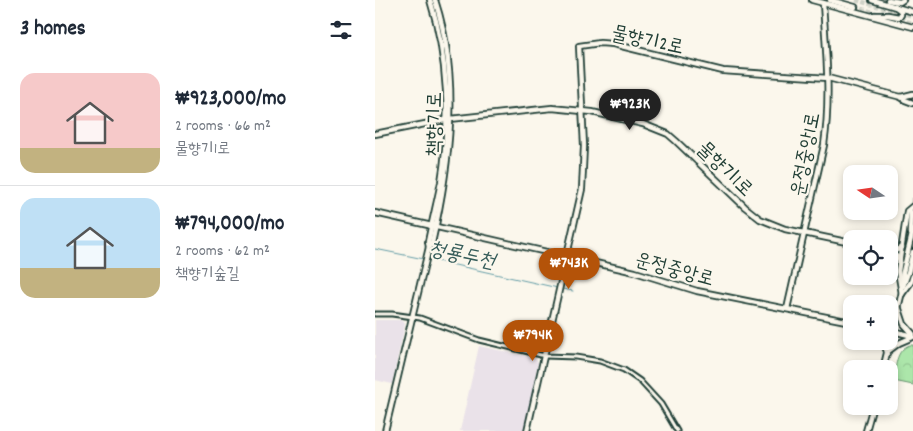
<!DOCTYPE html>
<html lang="en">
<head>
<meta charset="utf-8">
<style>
  body { margin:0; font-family:Dekko,"Poor Story",sans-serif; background:#f6f6f7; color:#1f2937; height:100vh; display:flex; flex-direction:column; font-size:19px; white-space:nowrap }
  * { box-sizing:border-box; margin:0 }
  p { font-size:16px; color:#747a83 }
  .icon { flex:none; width:28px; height:28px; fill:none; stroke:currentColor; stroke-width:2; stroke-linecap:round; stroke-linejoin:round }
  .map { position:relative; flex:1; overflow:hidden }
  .details { display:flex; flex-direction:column; background:#fff; width:375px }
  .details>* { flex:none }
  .needle { width:32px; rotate:283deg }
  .tools { position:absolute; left:468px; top:165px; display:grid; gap:10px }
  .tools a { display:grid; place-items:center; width:55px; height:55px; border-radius:10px; background:#fff; box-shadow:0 2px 8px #0003; font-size:25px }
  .price { position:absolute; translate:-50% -42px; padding:0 11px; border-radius:18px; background:#b45309; color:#fff; font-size:16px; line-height:32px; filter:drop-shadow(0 1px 2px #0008) }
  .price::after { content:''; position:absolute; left:50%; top:30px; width:15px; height:11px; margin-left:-8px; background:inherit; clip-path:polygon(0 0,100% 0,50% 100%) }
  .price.on { background:#222; color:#fff }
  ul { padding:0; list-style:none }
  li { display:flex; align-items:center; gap:15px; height:125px; padding:0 20px }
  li+li { border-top:1px solid #e0e1e3 }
  li span { display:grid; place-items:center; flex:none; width:140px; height:100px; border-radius:15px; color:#555 }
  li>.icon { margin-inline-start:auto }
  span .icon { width:60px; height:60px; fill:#fffc; stroke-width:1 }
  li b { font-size:21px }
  h2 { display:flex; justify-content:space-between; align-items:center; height:60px; padding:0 20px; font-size:21px }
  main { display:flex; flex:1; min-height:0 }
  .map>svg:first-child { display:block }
  .built { fill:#eae2e9 }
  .park { fill:url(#park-crowns); stroke:#66926f }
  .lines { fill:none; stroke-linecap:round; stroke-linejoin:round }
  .stream { stroke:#659da7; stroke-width:1 }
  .secondary-tunnel { stroke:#cfd2c7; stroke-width:4.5; stroke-dasharray:4.5 2; stroke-linecap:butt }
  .street-casing { stroke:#1f3d34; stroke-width:7 }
  .secondary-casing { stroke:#1f3d34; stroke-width:8 }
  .street { stroke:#fbf7ec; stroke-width:3 }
  .secondary { stroke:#fbf7ec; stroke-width:4.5 }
  .labels { text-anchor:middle; stroke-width:4.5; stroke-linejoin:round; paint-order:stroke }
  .street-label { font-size:20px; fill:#1f3d34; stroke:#fbf7ec }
  .water-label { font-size:21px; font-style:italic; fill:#365d5a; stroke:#fbf7ec }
</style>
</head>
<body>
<main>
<section class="details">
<h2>3 homes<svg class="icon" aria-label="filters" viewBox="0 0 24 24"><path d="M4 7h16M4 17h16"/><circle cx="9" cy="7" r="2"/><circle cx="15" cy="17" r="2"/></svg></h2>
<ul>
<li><span style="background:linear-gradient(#f6c9c9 75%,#c2b280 0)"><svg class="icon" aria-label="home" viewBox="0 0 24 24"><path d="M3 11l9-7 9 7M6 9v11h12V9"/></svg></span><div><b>₩923,000/mo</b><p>2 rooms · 66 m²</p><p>물향기1로</p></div></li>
<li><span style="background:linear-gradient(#bfe0f5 70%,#c2b280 0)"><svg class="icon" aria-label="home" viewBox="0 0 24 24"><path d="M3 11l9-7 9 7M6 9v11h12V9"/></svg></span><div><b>₩794,000/mo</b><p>2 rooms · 62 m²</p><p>책향기숲길</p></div></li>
</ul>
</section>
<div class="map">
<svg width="538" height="431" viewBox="0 0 538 431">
  <defs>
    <pattern id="park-crowns" width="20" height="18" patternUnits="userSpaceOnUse" patternTransform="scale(1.25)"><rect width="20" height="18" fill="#ace6aa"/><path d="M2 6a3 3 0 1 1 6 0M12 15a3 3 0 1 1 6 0" fill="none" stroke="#94c693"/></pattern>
  </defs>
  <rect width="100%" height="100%" fill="#fbf7ec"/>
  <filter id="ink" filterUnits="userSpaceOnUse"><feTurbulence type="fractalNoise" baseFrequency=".02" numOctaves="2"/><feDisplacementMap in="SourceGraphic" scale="10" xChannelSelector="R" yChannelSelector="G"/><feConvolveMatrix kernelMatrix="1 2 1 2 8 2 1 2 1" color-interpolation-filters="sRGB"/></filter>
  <g filter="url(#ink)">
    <g class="built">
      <polygon points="0,320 28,320 30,324 17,384 0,380"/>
      <polygon points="104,346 161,358 163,363 149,431 85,431"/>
    </g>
    <path class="park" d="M535 345H538V385L519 381C521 367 520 350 535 345Z"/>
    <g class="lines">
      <g class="stream">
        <polyline points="0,249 49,259"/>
        <polyline points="53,259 183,288"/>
        <polyline points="187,289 198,291"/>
      </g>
      <g class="secondary-tunnel">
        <polyline points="481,0 538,16"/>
        <polyline points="480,7 505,14"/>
        <polyline points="519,18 538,23"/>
        <polyline points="537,209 538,196"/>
      </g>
      <g class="street-casing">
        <polyline id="street" points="0,314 17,314 45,318 104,340 170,356 201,357 225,361 249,370 265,381 286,404 302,431"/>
      </g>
      <g class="secondary-casing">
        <g id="secondary">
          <polyline points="437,0 538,27"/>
          <polyline points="455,0 480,7"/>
          <polyline points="497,0 538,12"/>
          <polyline points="513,0 525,2 528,0"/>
          <polyline points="499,15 513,15 524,17 526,15 526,11 520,6"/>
          <polyline points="538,94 526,97 530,100 538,103"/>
          <polyline points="0,134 75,119 177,108 217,112 268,124 293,134 301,141 370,207 385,219 410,229 476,243"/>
          <polyline points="0,213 260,272 322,291 476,322"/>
          <polyline points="538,230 528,272 528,286 533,273 538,252"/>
          <polyline points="535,233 536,212"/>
          <path d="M54 247 57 243C75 164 86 79 60 0"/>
          <polyline points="514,248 522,250 527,247"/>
          <polyline points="514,253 521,256 525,261"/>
          <polyline points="527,294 523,271 532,211 538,206"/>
          <polyline points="527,294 536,282 538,276"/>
          <path d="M412 309 449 145C456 98 451 51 448 3"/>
          <polyline points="514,317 523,306 529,324 538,334"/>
          <polyline points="514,330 538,336"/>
          <polyline points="508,341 512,352 524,343 538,337"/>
          <polyline points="508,369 527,292"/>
          <path d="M10 431 54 247 53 242C57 222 62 202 66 182 76 123 73 57 55 0"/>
          <polyline points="152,431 207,189 209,146 204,46 225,43 238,44 348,71 453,78 526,97"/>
          <polyline points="491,431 498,406"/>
        </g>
      </g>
      <use href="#street" class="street"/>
      <use href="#secondary" class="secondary"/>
    </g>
  </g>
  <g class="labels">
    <g class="street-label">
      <text transform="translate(273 39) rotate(12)" y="7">물향기2로</text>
      <text transform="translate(58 124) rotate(-89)" y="7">책향기로</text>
      <text transform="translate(429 154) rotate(-79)" y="7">운정중앙1로</text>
      <text transform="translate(351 168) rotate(44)" y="7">물향기1로</text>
      <text transform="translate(300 268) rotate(15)" y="7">운정중앙로</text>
    </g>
    <g class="water-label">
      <text transform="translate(87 254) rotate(12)" y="7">청룡두천</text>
    </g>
  </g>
</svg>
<div class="tools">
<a><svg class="needle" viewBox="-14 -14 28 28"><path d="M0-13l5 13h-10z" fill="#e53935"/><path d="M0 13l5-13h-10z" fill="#747a83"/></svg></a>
<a><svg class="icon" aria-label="locate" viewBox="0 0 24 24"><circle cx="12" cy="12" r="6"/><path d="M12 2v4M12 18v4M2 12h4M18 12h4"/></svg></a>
<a>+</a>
<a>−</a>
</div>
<b class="price on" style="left:255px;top:131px">₩923K</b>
<b class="price" style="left:194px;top:290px">₩743K</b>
<b class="price" style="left:158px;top:362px">₩794K</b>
</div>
</main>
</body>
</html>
